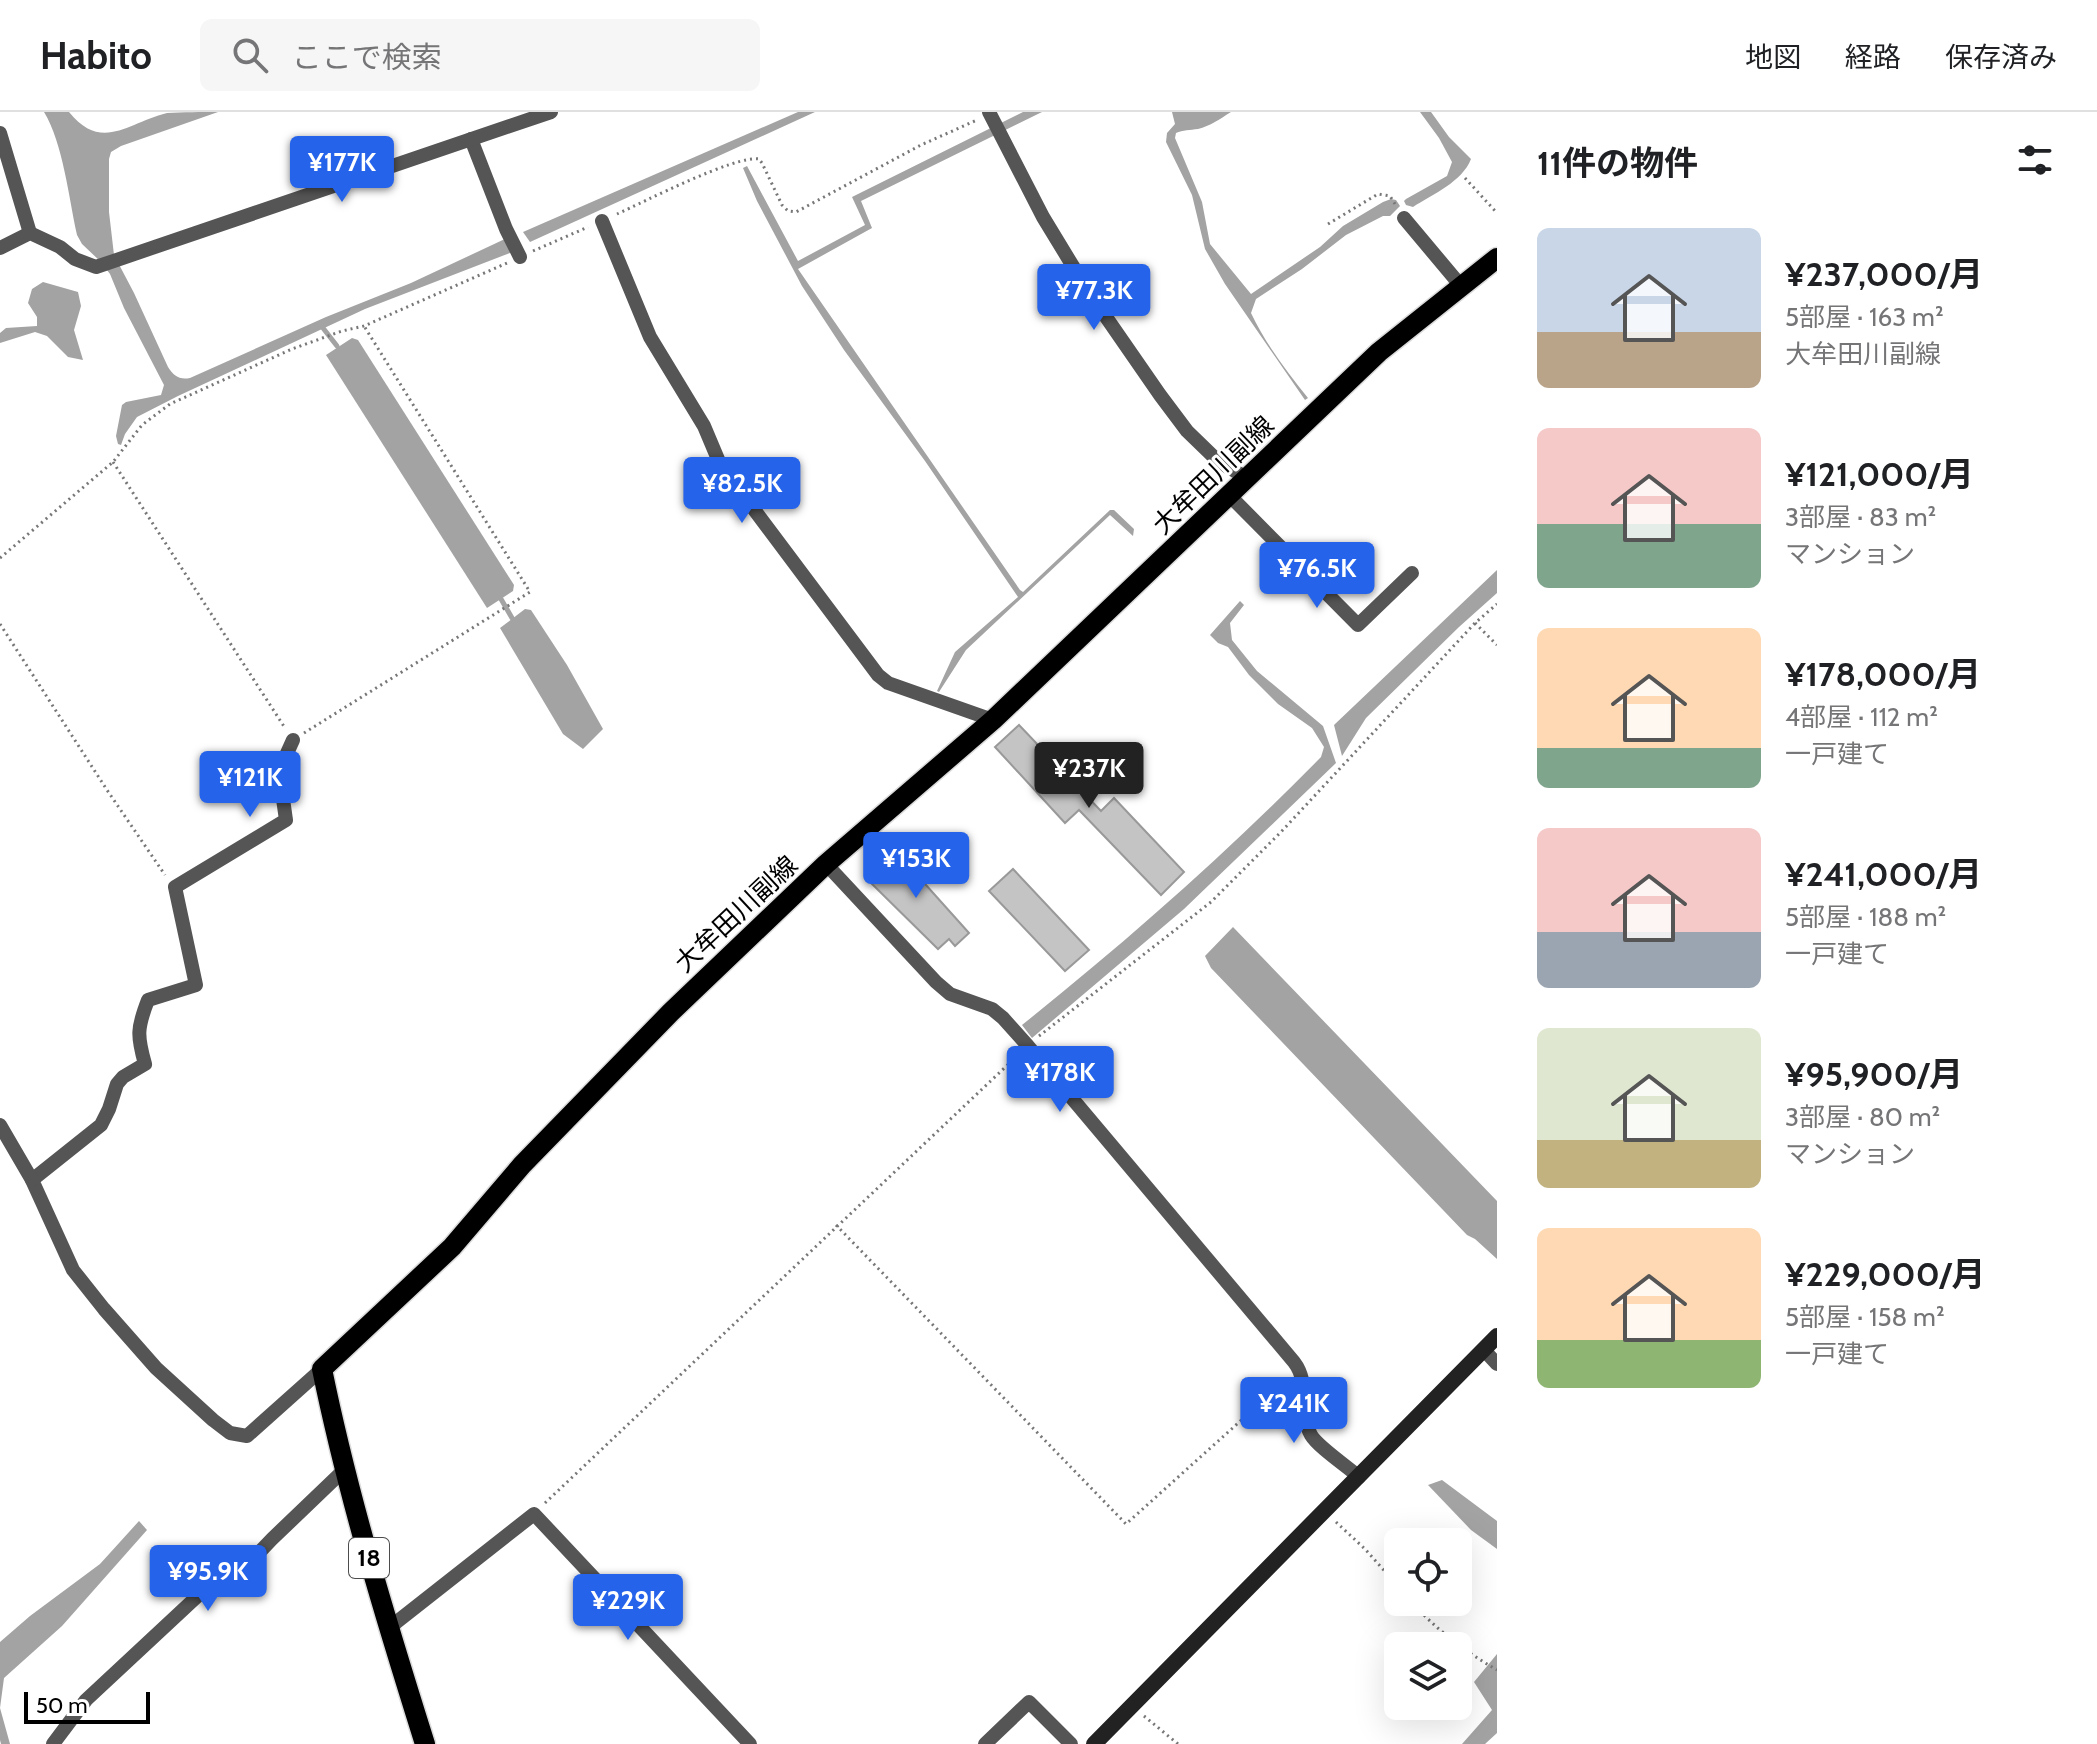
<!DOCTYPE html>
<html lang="ja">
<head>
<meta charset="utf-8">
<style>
  body { margin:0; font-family:Cabin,"Noto Sans JP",sans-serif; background:#f6f6f6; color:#202124; height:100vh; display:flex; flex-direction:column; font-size:30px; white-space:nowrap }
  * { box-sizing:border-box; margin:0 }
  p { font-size:26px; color:#757577 }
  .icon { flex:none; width:44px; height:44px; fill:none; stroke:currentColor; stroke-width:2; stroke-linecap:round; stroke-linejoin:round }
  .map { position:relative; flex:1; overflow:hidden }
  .panel { display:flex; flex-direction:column; background:#fff; width:600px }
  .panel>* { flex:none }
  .buttons { position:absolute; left:1384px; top:1416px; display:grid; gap:16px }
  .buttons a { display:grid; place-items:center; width:88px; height:88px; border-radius:12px; background:#fff; box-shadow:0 8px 32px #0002; font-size:40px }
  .scale { position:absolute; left:24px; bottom:20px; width:126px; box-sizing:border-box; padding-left:8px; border:4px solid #000; border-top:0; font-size:22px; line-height:28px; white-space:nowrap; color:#000; -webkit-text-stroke:6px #fff; paint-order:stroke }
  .price { position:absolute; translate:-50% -68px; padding:0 18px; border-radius:8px; background:#2563eb; color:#fff; font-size:26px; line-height:52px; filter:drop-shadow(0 2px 4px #0008) }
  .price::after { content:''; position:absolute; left:50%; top:48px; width:24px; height:18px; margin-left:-12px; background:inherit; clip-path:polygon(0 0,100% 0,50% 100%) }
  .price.selected { background:#222; color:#fff }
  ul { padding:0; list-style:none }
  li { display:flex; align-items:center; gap:24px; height:200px; padding:0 40px }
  li span { display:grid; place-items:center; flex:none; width:224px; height:160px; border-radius:12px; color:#555 }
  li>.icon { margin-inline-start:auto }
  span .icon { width:96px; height:96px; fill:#fffc; stroke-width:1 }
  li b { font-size:34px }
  h2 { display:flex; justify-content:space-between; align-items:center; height:96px; padding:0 40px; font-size:34px }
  header { display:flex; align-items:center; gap:48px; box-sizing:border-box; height:112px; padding:0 40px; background:#fff; border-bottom:2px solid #e0e0e0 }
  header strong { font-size:38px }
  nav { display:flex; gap:44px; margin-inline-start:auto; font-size:28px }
  .search { width:560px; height:72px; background:#f6f6f6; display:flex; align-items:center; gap:20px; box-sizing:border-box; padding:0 28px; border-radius:12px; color:#757577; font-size:30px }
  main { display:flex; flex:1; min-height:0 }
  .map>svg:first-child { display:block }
  .water { fill:#a3a3a3 }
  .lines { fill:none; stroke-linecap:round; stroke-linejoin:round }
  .stream { stroke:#a3a3a3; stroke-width:5 }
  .building { fill:#c4c4c4; stroke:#999; stroke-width:2 }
  .primary-casing { stroke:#dbdbdb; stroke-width:23 }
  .path { stroke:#777; stroke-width:3; stroke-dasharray:2 4; stroke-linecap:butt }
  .street { stroke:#555; stroke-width:14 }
  .secondary { stroke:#222; stroke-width:16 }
  .primary { stroke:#000; stroke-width:20 }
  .labels { text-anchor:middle; stroke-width:6; stroke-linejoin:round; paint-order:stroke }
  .shield { fill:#fff; stroke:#4c4c4c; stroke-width:2 }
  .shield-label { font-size:24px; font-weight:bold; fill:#000 }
  .street-label { font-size:26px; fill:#000; stroke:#fff }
</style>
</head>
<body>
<header>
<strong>Habito</strong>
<div class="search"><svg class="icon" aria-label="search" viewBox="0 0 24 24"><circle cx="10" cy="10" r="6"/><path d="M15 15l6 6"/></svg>ここで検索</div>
<nav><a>地図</a><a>経路</a><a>保存済み</a></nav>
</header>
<main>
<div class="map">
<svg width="1497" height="1632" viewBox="0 0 1497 1632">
  <rect width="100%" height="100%" fill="#fff"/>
  <g class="water">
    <path d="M44 0H69C102 41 129 10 167 1 182 0 202 0 218 0L121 34 111 40 109 47V100L114 143 134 181 168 255C174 264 179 268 190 266L326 205 411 171 507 126 515 139 365 197 178 284 137 305 125 322 121 333 118 332 116 324 122 293 126 290 161 283 164 273 124 196 110 162 101 150 82 132 77 123C69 87 63 31 44 0Z"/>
    <polygon points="798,0 815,0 530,130 523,120"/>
    <polygon points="1023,0 1042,0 861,89 872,116 798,157 1020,478 1023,480 1110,398 1114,398 1134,417 1133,424 1110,403 966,538 939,580 937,579 955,540 1018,485 925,349 844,238 802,174 757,89 743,56 747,54 798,149 865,113 852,85"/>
    <path d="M1172 0H1231C1220 7 1210 14 1198 17 1190 18 1183 18 1176 21L1175 26 1202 90 1210 132 1251 182 1320 135 1343 114 1383 90 1391 87 1396 88 1400 94 1390 104H1383L1346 123 1302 157 1256 187 1251 201C1265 231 1287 260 1308 286L1305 288 1225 172 1205 137 1192 83 1166 30 1167 21 1175 12Z"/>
    <path d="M1420 0H1431L1449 25 1471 47C1462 70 1433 82 1413 95L1406 93 1404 89 1406 87 1447 64 1452 50 1439 26Z"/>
    <polygon points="43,170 78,180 81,194 74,218 83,248 68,245 47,224 35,220 0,231 0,221 6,216 37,214 37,205 28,191 32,177"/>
    <polygon points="352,226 358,228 514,473 513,479 487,496 326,243"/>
    <polygon points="1497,458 1497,481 1459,515 1366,606 1342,644 1334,613"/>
    <path d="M1240 489 1244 493 1230 511 1232 528 1257 559 1323 614 1336 651 1184 797 1032 926 1022 913C1127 829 1227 741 1321 645L1324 635 1312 616 1278 592 1249 563 1228 535 1218 531 1210 523Z"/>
    <polygon points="525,497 531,498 567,553 603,617 583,637 563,622 500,516"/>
    <polygon points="1233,815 1497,1089 1497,1147 1475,1127 1467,1123 1211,856 1205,844"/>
    <polygon points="1442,1368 1497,1409 1497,1437 1471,1418 1428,1373"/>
    <polygon points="139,1409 147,1418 62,1514 4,1566 0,1596 10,1632 1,1632 0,1628 0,1530 30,1504 100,1452"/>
    <polygon points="1497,1542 1497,1621 1485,1632 1462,1632 1492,1598 1474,1570"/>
  </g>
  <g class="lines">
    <g class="stream">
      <polyline points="323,216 337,234"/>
      <polyline points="501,487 512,506"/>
    </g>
  </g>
  <g class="building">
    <polygon points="1019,613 1101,699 1114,686 1184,760 1161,783 1079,698 1065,711 995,635"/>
    <polygon points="891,734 969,821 955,834 949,827 938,837 866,766 881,754 875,746"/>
    <polygon points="1013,757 1089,838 1065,859 989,779"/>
  </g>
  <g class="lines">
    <g class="primary-casing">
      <path id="primary" d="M425 1632C386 1508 348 1384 322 1257L452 1135 522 1053 671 900 826 752 993 608 1379 240 1497 146"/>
    </g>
    <g class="path">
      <polyline points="1465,66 1497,101"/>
      <path d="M617 102C644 90 735 43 759 47L762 51 782 93 788 99 796 100 921 33 977 8"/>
      <polyline points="1328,112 1378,82 1390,84 1395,92"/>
      <polyline points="533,139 588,115"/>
      <polyline points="113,350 285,616"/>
      <polyline points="0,446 113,350 142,313 170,292 292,237 342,219 364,214 507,151"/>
      <polyline points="1475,511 1497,533"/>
      <polyline points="0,512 107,678 165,763"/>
      <polyline points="304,621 530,480 364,214"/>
      <polyline points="1039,924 1211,790 1281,720 1475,511 1497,492"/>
      <polyline points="836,1113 1126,1412 1287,1267"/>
      <polyline points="545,1391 1016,945"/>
      <polyline points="1336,1410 1365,1437 1398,1474"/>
      <path d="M1412 1490C1435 1517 1466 1540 1497 1558"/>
      <polyline points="1144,1604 1178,1632"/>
    </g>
    <g class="street">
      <polyline points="989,0 1043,105 1088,179 1160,283 1187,319 1219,350 1247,366"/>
      <polyline points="0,21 30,121"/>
      <polyline points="471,27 506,117 520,145"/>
      <polyline points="1404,106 1461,174"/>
      <polyline points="602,109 650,225 704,314 720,352 878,563 888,571 993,608"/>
      <polyline points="0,136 30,121 60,135 75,147 96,155 551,0"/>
      <polyline points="1229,383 1358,513 1412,461"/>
      <path d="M293 628 279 659 286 708 175 775 196 873 148 888C137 916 137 924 145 952L123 965 117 972 109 997 101 1013 32 1068 73 1158 104 1197 156 1256 213 1308 230 1321 247 1324 322 1257"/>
      <path d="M826 752 936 870 950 882 992 897 1003 906 1028 934 1294 1250C1311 1272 1298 1300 1311 1323 1318 1335 1348 1355 1359 1365"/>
      <polyline points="0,1013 32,1068"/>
      <polyline points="1484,1238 1497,1252"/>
      <polyline points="389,1516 534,1402 750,1632"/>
      <polyline points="53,1632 86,1588 203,1479 227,1474 272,1427 344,1358"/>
      <polyline points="985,1632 1029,1590 1071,1632"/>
    </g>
    <polyline class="secondary" points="1094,1632 1497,1224"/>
    <use href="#primary" class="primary"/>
  </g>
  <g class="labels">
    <rect class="shield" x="349" y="1426" width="40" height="40" rx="6"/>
    <g class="shield-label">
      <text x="369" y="1454">18</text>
    </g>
    <g class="street-label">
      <text transform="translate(1213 363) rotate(-44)" y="9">大牟田川副線</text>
      <text transform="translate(736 802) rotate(-43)" y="9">大牟田川副線</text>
    </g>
  </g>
</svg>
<div class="buttons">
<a><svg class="icon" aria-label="locate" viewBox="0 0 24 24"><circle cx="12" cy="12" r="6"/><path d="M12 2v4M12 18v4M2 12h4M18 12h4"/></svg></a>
<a><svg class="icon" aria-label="layers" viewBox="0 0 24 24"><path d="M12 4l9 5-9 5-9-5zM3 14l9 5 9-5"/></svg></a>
</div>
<div class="scale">50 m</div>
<b class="price" style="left:342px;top:92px">¥177K</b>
<b class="price" style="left:1094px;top:220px">¥77.3K</b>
<b class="price" style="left:742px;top:413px">¥82.5K</b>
<b class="price" style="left:1317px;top:498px">¥76.5K</b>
<b class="price selected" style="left:1089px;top:698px">¥237K</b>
<b class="price" style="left:250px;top:707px">¥121K</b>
<b class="price" style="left:916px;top:788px">¥153K</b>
<b class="price" style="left:1060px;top:1002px">¥178K</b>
<b class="price" style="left:1294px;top:1333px">¥241K</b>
<b class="price" style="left:208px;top:1501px">¥95.9K</b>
<b class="price" style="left:628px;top:1530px">¥229K</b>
</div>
<section class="panel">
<h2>11件の物件<svg class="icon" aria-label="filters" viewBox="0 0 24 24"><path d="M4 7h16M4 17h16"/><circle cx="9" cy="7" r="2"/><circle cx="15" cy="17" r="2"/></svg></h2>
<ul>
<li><span style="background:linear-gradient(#c9d6e8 65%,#b9a48a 0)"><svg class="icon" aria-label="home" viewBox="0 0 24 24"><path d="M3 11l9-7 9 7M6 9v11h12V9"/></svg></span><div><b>¥237,000/月</b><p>5部屋 · 163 m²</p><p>大牟田川副線</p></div></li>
<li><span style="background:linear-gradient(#f6c9c9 60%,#7fa58c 0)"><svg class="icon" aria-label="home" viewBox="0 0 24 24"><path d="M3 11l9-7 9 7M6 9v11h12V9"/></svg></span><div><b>¥121,000/月</b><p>3部屋 · 83 m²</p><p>マンション</p></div></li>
<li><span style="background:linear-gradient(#ffd9b3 75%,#7fa58c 0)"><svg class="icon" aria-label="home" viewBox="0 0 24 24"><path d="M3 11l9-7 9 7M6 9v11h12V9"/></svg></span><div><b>¥178,000/月</b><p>4部屋 · 112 m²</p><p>一戸建て</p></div></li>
<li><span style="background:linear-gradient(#f6c9c9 65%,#9aa5b1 0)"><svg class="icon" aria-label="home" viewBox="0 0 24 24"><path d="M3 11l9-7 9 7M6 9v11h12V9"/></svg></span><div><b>¥241,000/月</b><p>5部屋 · 188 m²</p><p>一戸建て</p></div></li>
<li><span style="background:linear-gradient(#dfe7d0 70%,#c2b280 0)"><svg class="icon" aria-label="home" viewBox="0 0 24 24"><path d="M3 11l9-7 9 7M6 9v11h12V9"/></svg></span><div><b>¥95,900/月</b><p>3部屋 · 80 m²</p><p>マンション</p></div></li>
<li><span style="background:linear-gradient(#ffd9b3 70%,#8fb573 0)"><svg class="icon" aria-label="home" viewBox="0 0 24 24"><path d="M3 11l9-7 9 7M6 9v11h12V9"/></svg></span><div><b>¥229,000/月</b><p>5部屋 · 158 m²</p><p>一戸建て</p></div></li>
</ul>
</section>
</main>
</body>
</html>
